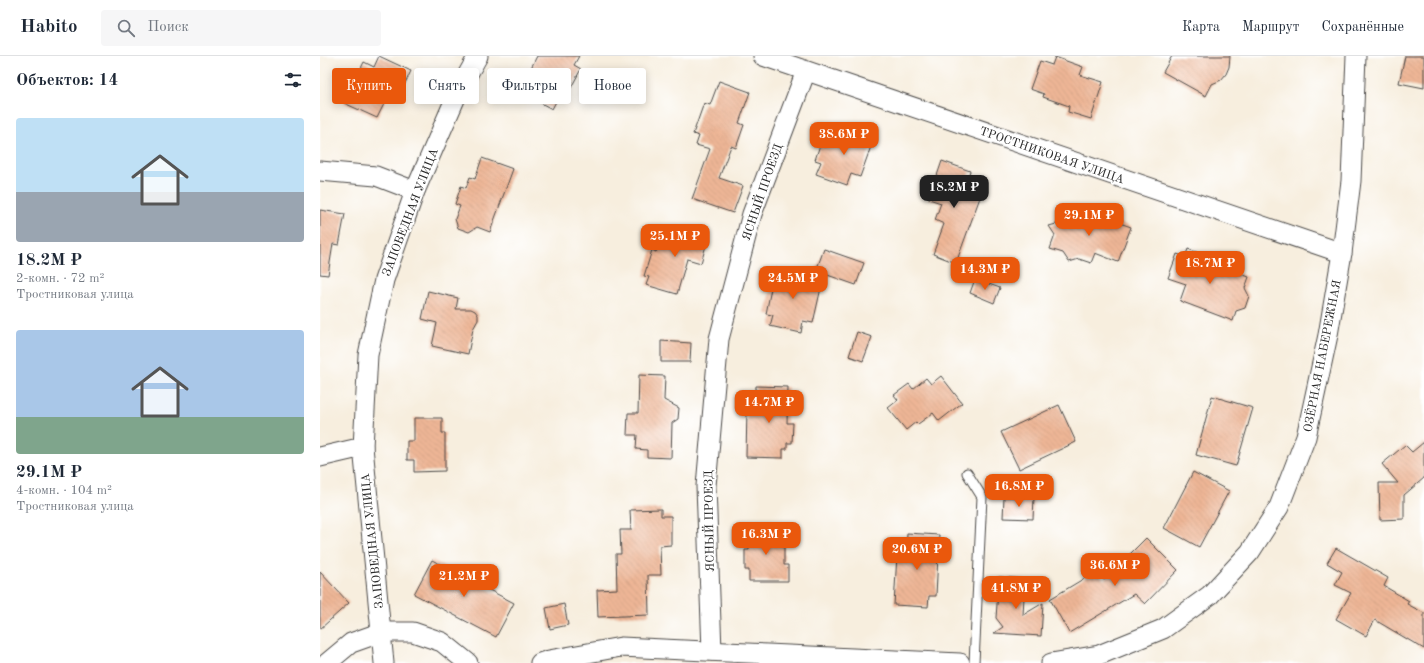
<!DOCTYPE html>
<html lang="ru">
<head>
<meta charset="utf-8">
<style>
  body { margin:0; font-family:"Old Standard TT",serif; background:#f6f6f7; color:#1f2937; height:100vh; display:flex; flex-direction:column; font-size:15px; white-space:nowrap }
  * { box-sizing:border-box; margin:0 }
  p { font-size:13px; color:#747a83 }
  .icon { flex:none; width:22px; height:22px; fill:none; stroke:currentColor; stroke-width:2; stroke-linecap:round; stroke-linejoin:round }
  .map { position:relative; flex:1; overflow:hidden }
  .side { display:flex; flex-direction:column; background:#fff; width:320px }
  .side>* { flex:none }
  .banner { position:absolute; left:12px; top:12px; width:380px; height:36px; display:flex; gap:8px }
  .price { position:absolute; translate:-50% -34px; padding:0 9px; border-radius:8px; background:#ea580c; color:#fff; font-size:13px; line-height:26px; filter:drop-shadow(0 1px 2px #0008) }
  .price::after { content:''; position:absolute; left:50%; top:24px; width:12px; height:9px; margin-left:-6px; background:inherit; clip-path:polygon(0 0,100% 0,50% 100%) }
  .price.on { background:#222; color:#fff }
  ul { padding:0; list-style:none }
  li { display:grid; align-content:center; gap:8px; height:212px; padding:0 16px }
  li span { display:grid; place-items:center; height:124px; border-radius:4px; color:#555 }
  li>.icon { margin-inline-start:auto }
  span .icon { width:72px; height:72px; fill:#fffc; stroke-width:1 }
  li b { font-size:17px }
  h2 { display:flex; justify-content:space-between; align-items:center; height:48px; padding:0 16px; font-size:17px }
  .tag { padding:0 14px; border-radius:4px; background:#fff; box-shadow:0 2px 10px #0003; font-size:14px; line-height:36px }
  .tag.on { background:#ea580c; color:#fff }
  header { display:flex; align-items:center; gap:24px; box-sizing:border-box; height:56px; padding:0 20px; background:#fff; border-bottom:1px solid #e0e1e3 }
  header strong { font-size:19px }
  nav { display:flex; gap:22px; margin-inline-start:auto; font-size:14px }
  .search { width:280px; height:36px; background:#f6f6f7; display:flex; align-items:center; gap:10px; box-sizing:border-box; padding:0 14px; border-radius:4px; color:#747a83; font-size:15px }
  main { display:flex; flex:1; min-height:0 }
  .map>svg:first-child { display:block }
  .building { fill:url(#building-back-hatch) }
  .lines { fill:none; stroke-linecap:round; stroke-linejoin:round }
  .lane-casing { stroke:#4a4846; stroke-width:11 }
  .street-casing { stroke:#4a4846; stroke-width:21 }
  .lane { stroke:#fff; stroke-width:9 }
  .street { stroke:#fff; stroke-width:19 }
  .labels { text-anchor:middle; stroke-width:3.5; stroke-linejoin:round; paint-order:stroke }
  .street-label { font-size:12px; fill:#2b2b2b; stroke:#fff }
</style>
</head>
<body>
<header>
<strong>Habito</strong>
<div class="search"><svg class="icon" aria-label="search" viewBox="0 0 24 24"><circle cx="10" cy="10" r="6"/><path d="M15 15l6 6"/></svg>Поиск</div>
<nav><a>Карта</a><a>Маршрут</a><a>Сохранённые</a></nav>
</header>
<main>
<section class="side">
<h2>Объектов: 14<svg class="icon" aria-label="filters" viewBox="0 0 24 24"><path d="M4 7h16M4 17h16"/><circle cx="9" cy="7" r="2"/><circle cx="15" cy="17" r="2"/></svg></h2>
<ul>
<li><span style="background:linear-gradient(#bfe0f5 60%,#9aa5b1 0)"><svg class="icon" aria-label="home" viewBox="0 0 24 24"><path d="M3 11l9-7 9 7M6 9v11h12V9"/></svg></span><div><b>18.2M ₽</b><p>2-комн. · 72 m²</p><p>Тростниковая улица</p></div></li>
<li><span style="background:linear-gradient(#a9c7e8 70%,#7fa58c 0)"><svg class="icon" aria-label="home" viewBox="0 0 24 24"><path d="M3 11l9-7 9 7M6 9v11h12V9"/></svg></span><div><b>29.1M ₽</b><p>4-комн. · 104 m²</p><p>Тростниковая улица</p></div></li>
</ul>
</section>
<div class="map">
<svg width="1104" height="607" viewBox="0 0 1104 607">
  <defs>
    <pattern id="building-back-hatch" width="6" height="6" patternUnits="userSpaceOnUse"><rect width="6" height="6" fill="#eeb696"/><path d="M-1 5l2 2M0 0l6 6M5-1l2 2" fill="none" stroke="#cc9d81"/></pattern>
  </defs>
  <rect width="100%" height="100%" fill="#fff"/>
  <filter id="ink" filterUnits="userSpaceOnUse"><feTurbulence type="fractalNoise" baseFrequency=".025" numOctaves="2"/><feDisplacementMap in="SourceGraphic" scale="8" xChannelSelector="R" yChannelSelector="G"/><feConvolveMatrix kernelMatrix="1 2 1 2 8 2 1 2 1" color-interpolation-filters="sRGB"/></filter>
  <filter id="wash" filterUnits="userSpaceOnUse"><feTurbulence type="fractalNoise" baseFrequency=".012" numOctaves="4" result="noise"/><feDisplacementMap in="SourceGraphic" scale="16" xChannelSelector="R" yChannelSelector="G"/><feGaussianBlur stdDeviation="0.9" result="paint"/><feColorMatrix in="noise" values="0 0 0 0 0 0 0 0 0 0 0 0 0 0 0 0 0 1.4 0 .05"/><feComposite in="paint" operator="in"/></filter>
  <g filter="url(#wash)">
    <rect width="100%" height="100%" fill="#f7eede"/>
    <g id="blocks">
      <g class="building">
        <polygon points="59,0 91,15 79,40 70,36 57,62 24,47 44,6 54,11"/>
        <polygon points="217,0 259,0 254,9 261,13 246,41 240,38 232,53 204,38 212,23 207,20"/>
        <polygon points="852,0 910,0 909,11 906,18 901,24 892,28 886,40 843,16"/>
        <polygon points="1085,0 1104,0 1104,32 1079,27"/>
        <polygon points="735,1 763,11 760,19 783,26 771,63 748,56 749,50 723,41 724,38 710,33 720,5 732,9"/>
        <polygon points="399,25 430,36 419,67 424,69 416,92 411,90 399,122 423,130 413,157 372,143 390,93 376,89 379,80 373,78 384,47 390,49"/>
        <polygon points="529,73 554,82 540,121 531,118 527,129 496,118 501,106 495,104 500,89 506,91 512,76 525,81"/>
        <polygon points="162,102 193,113 170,176 157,171 149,176 138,172 135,163 140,150 135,148 141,130 146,132 150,121 155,123"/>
        <polygon points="622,105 650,115 645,129 662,136 636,207 613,198 624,168 615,164 621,147 609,143"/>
        <polygon points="0,154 25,158 19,189 13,188 8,219 0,218"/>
        <polygon points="762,155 767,155 782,165 783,161 811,171 798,206 775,197 771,207 759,203 749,206 743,197 730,193 735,179 729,170 740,167 744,156 754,159"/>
        <polygon points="357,170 389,179 381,207 367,203 357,238 326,229 329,221 324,220 332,194 336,196 341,179 353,183"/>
        <polygon points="504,193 544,207 536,229 496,215"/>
        <polygon points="868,193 890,201 888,206 929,221 925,232 929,240 925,252 916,255 913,265 860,245 866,228 848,222 857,198 865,201"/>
        <polygon points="455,212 503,223 493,267 483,265 481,277 450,270 453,259 446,258"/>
        <polygon points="655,223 680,232 674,247 650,237"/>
        <polygon points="108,235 138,242 136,253 151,253 155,255 158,259 158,264 153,273 148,298 112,290 117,267 102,263"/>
        <polygon points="537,276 552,281 543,305 529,300"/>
        <polygon points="341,285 371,287 370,306 341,306"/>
        <polygon points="319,319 345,320 344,344 359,352 358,363 352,367 351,402 327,401 327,394 316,393 317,379 307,379 308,357 318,357"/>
        <polygon points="621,320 642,347 619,365 613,357 598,368 596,366 586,374 568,352 578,344 574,339 589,328 593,333 606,322 611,328"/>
        <polygon points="436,330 468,331 467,367 473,367 472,387 467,387 467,393 463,393 463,402 426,401 427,353 435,353"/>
        <polygon points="892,340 933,352 916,410 876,399"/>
        <polygon points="739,349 756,386 699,413 681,376"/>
        <polygon points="94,362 122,362 122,377 125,377 125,415 94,416 94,404 87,404 87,385 94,385"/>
        <polygon points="1104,386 1104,422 1084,439 1084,463 1060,464 1059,427 1078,427 1062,408 1085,389 1092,396"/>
        <polygon points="873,416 909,435 879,491 844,472"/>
        <polygon points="684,441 714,441 713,463 683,462"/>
        <polygon points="341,453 341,460 351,460 351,489 340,490 341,519 328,519 329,559 278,561 277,534 297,533 296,498 301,498 300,474 311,474 310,454"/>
        <polygon points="429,472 459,472 459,484 464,484 464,509 468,509 468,525 429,525 429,514 425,514 425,494 429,494"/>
        <polygon points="587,477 619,479 616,540 609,540 608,551 574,549 577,499 586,500"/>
        <polygon points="826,482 858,514 825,548 814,538 749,577 730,543 778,514 784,524"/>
        <polygon points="1016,492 1068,522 1064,530 1089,545 1087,548 1104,557 1104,593 1055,564 1046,580 1016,563 1031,537 1015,529 1022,516 1007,507"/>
        <polygon points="112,504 194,547 176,581 94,538"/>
        <polygon points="0,516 29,547 0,573"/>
        <polygon points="679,521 705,523 703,559 723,547 721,580 674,577 683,571 676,562"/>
        <polygon points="244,548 248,569 230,573 226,552"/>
      </g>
    </g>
  </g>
  <g filter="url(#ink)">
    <use href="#blocks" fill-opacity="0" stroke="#4a4846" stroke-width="1"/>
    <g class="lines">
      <g class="lane-casing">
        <polyline id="lane" points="647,417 662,441 654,607"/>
      </g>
      <g class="street-casing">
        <g id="street">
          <polyline points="443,0 1022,197"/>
          <polyline points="0,115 56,120 95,135"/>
          <polyline points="0,401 43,391"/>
          <polyline points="392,595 386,430 399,283 432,158 486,15"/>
          <polyline points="7,607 31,587 62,576 93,576 122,586 148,607"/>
          <polyline points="64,607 43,391 48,299 64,224 95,135 139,34 158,0"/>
          <polyline points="220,607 229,604 301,591 640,607"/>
          <polyline points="731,607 779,599 843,573 890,539 930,496 959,451 986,381 1008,279 1022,197 1031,125 1036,0"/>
        </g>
      </g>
      <use href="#lane" class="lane"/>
      <use href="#street" class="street"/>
    </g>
  </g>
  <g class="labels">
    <g class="street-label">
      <text transform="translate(732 99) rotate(19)" y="4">ТРОСТНИКОВАЯ УЛИЦА</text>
      <text transform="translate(442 136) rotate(-71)" y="4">ЯСНЫЙ ПРОЕЗД</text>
      <text transform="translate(90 156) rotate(-69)" y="4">ЗАПОВЕДНАЯ УЛИЦА</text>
      <text transform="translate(1002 300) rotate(-79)" y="4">ОЗЁРНАЯ НАБЕРЕЖНАЯ</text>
      <text transform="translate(389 465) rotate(-91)" y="4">ЯСНЫЙ ПРОЕЗД</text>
      <text transform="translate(52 485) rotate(-96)" y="4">ЗАПОВЕДНАЯ УЛИЦА</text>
    </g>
  </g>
</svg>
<b class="price" style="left:524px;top:100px">38.6M ₽</b>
<b class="price on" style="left:634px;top:153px">18.2M ₽</b>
<b class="price" style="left:769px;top:181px">29.1M ₽</b>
<b class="price" style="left:355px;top:202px">25.1M ₽</b>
<b class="price" style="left:890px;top:229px">18.7M ₽</b>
<b class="price" style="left:665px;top:235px">14.3M ₽</b>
<b class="price" style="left:473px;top:244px">24.5M ₽</b>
<b class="price" style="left:449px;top:368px">14.7M ₽</b>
<b class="price" style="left:699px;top:452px">16.8M ₽</b>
<b class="price" style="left:446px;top:500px">16.3M ₽</b>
<b class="price" style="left:597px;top:515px">20.6M ₽</b>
<b class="price" style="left:795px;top:531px">36.6M ₽</b>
<b class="price" style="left:144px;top:542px">21.2M ₽</b>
<b class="price" style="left:696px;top:554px">41.8M ₽</b>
<div class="banner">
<a class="tag on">Купить</a>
<a class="tag">Снять</a>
<a class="tag">Фильтры</a>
<a class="tag">Новое</a>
</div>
</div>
</main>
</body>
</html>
